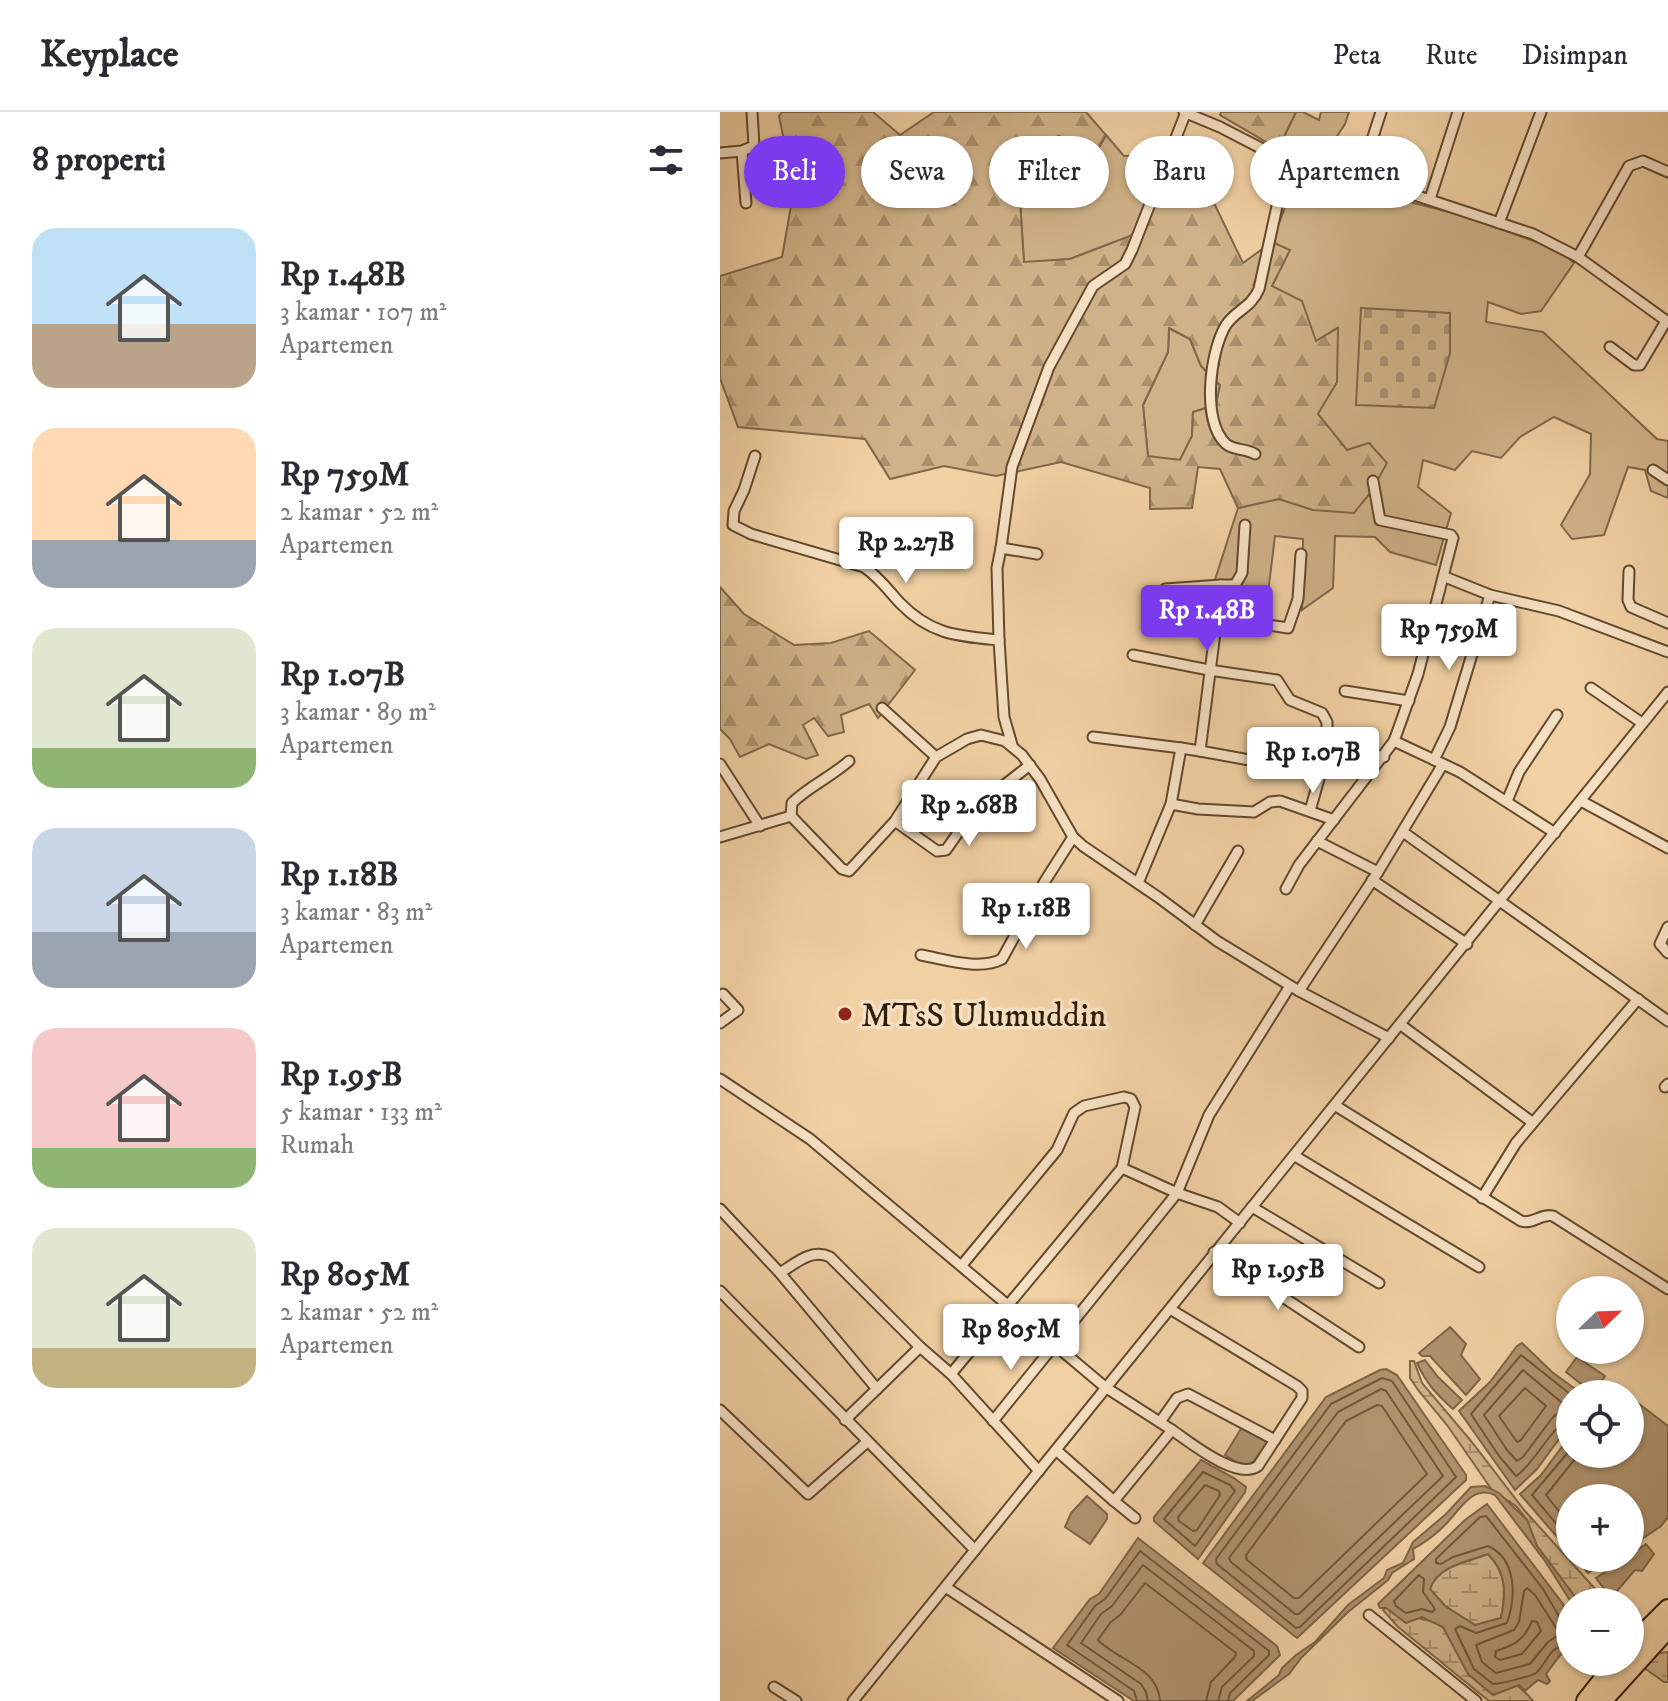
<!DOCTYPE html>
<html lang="id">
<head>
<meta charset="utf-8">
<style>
  body { margin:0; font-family:"IM FELL DW Pica",serif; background:#f2f2f3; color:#2b2b33; height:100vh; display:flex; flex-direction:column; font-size:30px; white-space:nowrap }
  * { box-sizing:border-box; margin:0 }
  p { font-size:26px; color:#7c7c81 }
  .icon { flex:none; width:44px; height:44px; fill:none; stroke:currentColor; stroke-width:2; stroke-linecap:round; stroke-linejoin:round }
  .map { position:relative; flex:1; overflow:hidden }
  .panel { display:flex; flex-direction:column; background:#fff; width:720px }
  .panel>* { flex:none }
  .hud { position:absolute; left:24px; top:24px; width:760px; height:72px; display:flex; gap:16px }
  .needle { width:52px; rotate:67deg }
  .buttons { position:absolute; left:836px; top:1164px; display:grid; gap:16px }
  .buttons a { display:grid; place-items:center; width:88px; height:88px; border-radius:50%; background:#fff; box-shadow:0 2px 6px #0004; font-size:40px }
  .price { position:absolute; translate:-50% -68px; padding:0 18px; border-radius:8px; background:#fff; color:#222; font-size:26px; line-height:52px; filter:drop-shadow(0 2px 4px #0008) }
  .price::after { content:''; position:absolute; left:50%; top:48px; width:24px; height:18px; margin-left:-12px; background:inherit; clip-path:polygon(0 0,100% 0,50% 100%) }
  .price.current { background:#7c3aed; color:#fff }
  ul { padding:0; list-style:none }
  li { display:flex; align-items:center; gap:24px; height:200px; padding:0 32px }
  li span { display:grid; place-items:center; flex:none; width:224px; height:160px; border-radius:24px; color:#555 }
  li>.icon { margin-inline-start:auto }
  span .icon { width:96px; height:96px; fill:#fffc; stroke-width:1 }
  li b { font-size:34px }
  h2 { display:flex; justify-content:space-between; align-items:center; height:96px; padding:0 32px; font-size:34px }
  .pill { padding:0 28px; border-radius:36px; background:#fff; box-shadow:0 2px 6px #0004; font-size:28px; line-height:72px }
  .pill.current { background:#7c3aed; color:#fff }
  header { display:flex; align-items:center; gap:48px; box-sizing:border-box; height:112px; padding:0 40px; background:#fff; border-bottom:2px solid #e1e1e2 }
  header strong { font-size:38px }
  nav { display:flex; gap:44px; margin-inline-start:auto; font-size:28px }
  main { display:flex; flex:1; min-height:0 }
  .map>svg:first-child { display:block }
  .green { fill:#d0b288; stroke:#806848; stroke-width:2 }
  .forest { fill:url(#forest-firs); stroke:#806848; stroke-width:2; fill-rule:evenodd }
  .wetland { fill:url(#wetland-marsh); stroke:#806848; stroke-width:2 }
  .cemetery { fill:url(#cemetery-stones); stroke:#806848; stroke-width:2 }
  .water { fill:#b0936e; stroke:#7d6445; stroke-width:2; fill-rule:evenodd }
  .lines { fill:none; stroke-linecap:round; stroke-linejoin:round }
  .shore { stroke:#70583a; stroke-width:2 }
  .street-casing { stroke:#614a2e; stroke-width:13 }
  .highway-casing { stroke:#311e07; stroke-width:22 }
  .street { stroke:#f6e0c3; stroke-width:9 }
  .highway { stroke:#f1d0a3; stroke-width:18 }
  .poi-dot { fill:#8f2418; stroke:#f6e0c3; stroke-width:3 }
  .labels { text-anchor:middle; stroke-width:7; stroke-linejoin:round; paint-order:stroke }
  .poi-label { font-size:34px; fill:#311e07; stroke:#f6e0c3; text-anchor:start }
</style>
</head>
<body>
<header>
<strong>Keyplace</strong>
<nav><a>Peta</a><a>Rute</a><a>Disimpan</a></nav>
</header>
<main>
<section class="panel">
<h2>8 properti<svg class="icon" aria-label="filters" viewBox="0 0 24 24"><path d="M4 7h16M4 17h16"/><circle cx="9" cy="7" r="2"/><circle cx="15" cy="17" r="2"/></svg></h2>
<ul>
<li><span style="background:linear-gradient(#bfe0f5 60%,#b9a48a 0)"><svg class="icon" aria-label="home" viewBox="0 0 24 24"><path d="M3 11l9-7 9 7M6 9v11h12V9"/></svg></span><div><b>Rp 1.48B</b><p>3 kamar · 107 m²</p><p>Apartemen</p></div></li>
<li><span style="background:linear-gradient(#ffd9b3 70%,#9aa5b1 0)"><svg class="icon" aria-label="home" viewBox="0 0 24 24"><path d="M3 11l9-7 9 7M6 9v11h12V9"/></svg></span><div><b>Rp 759M</b><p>2 kamar · 52 m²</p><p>Apartemen</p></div></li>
<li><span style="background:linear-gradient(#dfe7d0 75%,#8fb573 0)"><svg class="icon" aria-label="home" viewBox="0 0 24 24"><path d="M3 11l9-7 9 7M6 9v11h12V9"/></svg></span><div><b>Rp 1.07B</b><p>3 kamar · 89 m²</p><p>Apartemen</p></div></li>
<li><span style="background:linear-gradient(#c9d6e8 65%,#9aa5b1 0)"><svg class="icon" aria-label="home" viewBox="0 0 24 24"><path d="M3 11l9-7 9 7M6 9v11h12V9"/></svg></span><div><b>Rp 1.18B</b><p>3 kamar · 83 m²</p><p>Apartemen</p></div></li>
<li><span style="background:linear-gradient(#f6c9c9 75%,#8fb573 0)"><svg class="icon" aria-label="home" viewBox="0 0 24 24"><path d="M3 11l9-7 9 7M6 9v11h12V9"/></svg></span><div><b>Rp 1.95B</b><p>5 kamar · 133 m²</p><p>Rumah</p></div></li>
<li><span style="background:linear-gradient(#dfe7d0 75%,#c2b280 0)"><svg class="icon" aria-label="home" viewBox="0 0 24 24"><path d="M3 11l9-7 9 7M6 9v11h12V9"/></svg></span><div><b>Rp 805M</b><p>2 kamar · 52 m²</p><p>Apartemen</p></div></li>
</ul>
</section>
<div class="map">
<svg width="948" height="1589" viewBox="0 0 948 1589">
  <defs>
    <pattern id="forest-firs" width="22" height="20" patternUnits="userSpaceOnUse" patternTransform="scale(2)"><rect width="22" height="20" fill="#d0b288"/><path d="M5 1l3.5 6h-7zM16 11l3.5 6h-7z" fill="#a9906d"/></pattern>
    <pattern id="wetland-marsh" width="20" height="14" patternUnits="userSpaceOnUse" patternTransform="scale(2)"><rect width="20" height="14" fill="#d0b288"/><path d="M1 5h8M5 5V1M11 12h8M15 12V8" fill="none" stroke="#a9906d"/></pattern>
    <pattern id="cemetery-stones" width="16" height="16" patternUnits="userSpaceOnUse" patternTransform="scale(2)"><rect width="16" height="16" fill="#d0b288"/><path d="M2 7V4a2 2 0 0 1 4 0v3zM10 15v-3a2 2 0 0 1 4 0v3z" fill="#a9906d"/></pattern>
  </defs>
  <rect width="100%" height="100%" fill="#f1d0a3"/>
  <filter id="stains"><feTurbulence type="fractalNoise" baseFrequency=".0025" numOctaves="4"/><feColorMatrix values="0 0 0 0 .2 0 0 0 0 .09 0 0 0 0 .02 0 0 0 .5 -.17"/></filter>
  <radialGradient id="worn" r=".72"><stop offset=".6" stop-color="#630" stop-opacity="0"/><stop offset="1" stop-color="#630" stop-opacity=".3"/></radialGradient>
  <g class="green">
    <polygon points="576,0 583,0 599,8 601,0 629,0 625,12 602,47 581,48 558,37"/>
    <polygon points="386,23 404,44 426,43 447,60 450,73 428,97 418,121 350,147 304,151 300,88 338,24 377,38"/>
    <polygon points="642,78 741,103 839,138 854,151 821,199 801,202 768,190 766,210 823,220 937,327 948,329 948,386 931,379 925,358 908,355 884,423 852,427 841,413 870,362 871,322 834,305 800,325 781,346 752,339 735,358 703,348 698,375 731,401 716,453 670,440 655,425 615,424 613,476 582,498 583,427 555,424 548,481 493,474 518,396 559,387 593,398 627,338 597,302 617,270 617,216 596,229 552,174 569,139 552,130 566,93 607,92"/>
    <polygon points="449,216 470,227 481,254 500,273 496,293 473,300 472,324 460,348 428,345 423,293 448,240"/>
  </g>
  <g class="forest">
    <path d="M62 0H153L180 23 214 0H366L386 23 377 39 338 24 300 88 304 150 350 147 418 121 428 97 450 73 494 91 523 151 552 130 570 138 552 174 582 189 596 229 618 216 617 270 598 302 627 338 649 331 667 351 651 380 634 401 593 398 559 387 518 396 500 357 478 355 472 396 430 397V376L341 350 276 364 224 354 170 367 145 327 18 315 0 266V164L62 145 74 77 59 4ZM449 216 470 227 481 254 500 273 496 293 473 300 472 324 460 348 428 344 423 293 448 240Z"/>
    <polygon points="501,0 576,0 558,37 500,3"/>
    <polygon points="0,475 24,502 74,533 111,531 149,519 195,558 158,606 149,592 121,603 124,620 108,624 94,606 83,613 98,643 86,647 49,632 20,645 10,627 0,617"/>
  </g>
  <g class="wetland">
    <polygon points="690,1249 694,1249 702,1271 751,1329 805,1399 887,1490 859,1490 817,1434 807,1408 796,1394 772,1378 727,1313 698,1278 690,1266"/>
    <path d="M768 1442C787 1461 786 1481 781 1506L755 1513 725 1494 710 1477C717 1454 748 1450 768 1442Z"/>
    <path d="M666 1495C674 1504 703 1505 718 1512 728 1517 729 1529 737 1536 762 1557 791 1562 813 1589H769L677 1514 663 1498Z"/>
    <polygon points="910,1523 941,1541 948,1540 948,1570 944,1570 910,1546"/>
  </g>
  <polygon class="cemetery" points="641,196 730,201 730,241 714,296 636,293"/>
  <g class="water">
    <polygon points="730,1215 746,1232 741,1243 760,1267 746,1283 710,1244 702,1244 699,1241"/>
    <polygon points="802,1231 832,1260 862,1282 850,1282 850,1312 817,1357 795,1378 739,1299 770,1270 797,1234"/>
    <polygon points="857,1245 885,1264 874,1282 846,1260"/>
    <path d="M705 1248 718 1265 742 1288 733 1297C717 1283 706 1271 697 1251Z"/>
    <polygon points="666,1257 677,1263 746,1363 746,1368 577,1526 483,1451 606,1285 660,1258"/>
    <polygon points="910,1285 948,1314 948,1405 941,1414 910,1435 910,1386 850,1386 850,1440 800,1382 821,1363 850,1324 850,1342 910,1342"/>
    <polygon points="522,1315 548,1330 534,1349 528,1353 519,1352 505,1343"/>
    <polygon points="481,1348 514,1366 526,1375 525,1380 478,1447 434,1409 434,1405"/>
    <path d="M765 1374 779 1381 807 1408 817 1434 859 1490H851L825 1449 775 1383C751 1372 739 1400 724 1414 715 1423 704 1431 693 1437L694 1447 672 1461 668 1468 628 1500 582 1545 569 1562 532 1589H527L559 1563 562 1556 576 1543 595 1530 628 1493 664 1466 667 1458 683 1451 693 1430 726 1402 751 1375Z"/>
    <polygon points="367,1384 387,1402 387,1407 370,1432 345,1415 351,1401"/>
    <path d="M767 1392 843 1492 850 1507V1545L841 1542 826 1562 830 1569 827 1572 818 1568 805 1579 799 1573 773 1583 748 1562 723 1515 702 1505 686 1511 666 1496H660L658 1492 745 1408ZM768 1442C787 1461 786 1481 781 1506L755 1513 725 1494 710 1477C717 1454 748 1449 768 1442Z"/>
    <polygon points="418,1426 557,1534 560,1543 513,1589 414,1589 333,1536 370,1487 379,1482"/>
    <polygon points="926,1432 934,1442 922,1459 915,1458 891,1486 876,1466 906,1446 910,1446 910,1443"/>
    <polygon points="855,1446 893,1446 868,1461"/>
  </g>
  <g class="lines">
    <g class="shore">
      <polygon points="803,1258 847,1295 833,1305 803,1345 797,1349 787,1338 764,1303"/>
      <polygon points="662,1266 672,1269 736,1365 580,1515 576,1516 497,1452 496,1447 611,1292"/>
      <polygon points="805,1276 826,1294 801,1328 797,1330 779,1304"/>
      <polygon points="661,1277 666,1279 723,1364 579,1502 575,1502 511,1450 509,1446 618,1300"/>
      <polygon points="657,1293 662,1294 707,1362 579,1486 574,1486 527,1448 526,1443 626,1309"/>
      <path d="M850 1308C833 1311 814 1353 796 1364L779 1344 751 1302 801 1243 850 1282"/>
      <polyline points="850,1338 812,1383 850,1428"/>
      <polygon points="483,1360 510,1373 515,1379 475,1434 444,1407"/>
      <polygon points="485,1373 499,1379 500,1383 477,1418 473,1419 459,1409 458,1405"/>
      <polyline points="850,1413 826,1383 859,1342"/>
      <polygon points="699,1463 704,1467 703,1480 715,1497 712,1500 702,1497 686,1501 676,1494 674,1489"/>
      <polygon points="807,1476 815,1483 840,1522 828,1530 810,1552 776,1561 762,1550 756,1533 794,1518 799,1510 804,1479"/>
      <path d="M812 1509 817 1510 821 1519 802 1542 780 1548 775 1545 776 1539C795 1533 804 1528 812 1509Z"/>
      <path d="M850 1509 840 1506 823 1477 766 1404 760 1405 716 1447V1451L721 1452 733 1445 768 1434C797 1447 796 1485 787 1511L756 1521 740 1514 735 1517 754 1557 773 1572C780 1572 812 1564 816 1561 828 1551 830 1529 850 1536"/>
      <polyline points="417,1589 414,1579 347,1533 375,1494 385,1487 420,1439 549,1539 549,1543 510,1581 508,1589"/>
      <polyline points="428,1589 426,1580 421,1572 361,1531 381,1502 392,1494 423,1453 534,1539 534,1544 502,1575 498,1589"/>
      <path d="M440 1589C438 1555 398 1549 378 1528L390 1511 401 1502 425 1471 516 1541 515 1545 491 1570 486 1589"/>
    </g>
    <g class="street-casing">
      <g id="street">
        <polyline points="464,0 500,15 564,48 584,55 640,65 813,122 858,145 948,210"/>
        <polyline points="22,39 26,91"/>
        <polyline points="0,41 22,39 34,34 32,0"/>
        <polyline points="710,87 738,0"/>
        <polyline points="779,111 821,0"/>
        <polyline points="858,145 909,54 923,49 948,60"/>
        <polyline points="890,235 914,253 920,253 946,209"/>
        <path d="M535 342C525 336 515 339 506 332 481 309 490 239 506 213 516 198 531 196 539 177L559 85 563 82C591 80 617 86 640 65L661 0"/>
        <path d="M35 344 24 378 14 399 13 413 31 422 144 455C159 465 168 478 180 491 211 523 238 524 279 528L284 605 292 633"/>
        <polyline points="933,358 948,368"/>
        <polyline points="653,369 660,408 731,423 733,426 698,562 674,629"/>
        <polyline points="281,436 292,355 329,255 373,174 405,152 412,138 466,0"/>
        <polyline points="909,459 908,488 911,495 948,511"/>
        <polyline points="725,465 770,483 839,499 948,540"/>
        <polyline points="445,477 501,473"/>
        <polyline points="497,505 501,473 515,473 522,461 525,413"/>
        <polyline points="279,528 277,456 281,436 317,442"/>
        <polyline points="413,543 489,558 557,568 570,588 602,601 607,610 607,638"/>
        <polyline points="871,576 922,611"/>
        <polyline points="625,579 689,589"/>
        <polyline points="162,596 216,645"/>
        <polyline points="373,625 461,636"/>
        <polyline points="480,639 551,652"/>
        <polyline points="714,648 730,615 770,483"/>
        <polyline points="0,652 40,714"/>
        <polyline points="787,689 799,660 837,603"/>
        <polyline points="861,689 948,736"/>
        <polyline points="451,692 478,697 534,700 550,690 560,689 614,708"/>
        <polyline points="590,699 607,638 616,635 664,645"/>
        <path d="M71 704 72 691C88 675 111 665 129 649"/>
        <polyline points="175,709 217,739 226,738 256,695 310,653"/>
        <polyline points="683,720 948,909"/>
        <polyline points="0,725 71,704 122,757 129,759 175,709 216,645 247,627 261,623 285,629 302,643 320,667 353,725 363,734 438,785 497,829 579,879 669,926"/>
        <polyline points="597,729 658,760"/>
        <polyline points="652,768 747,832"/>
        <polyline points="418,771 451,692 461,636 480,639 497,505 568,516 578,487 581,442"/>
        <polyline points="566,777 579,753 674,629 740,660 835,721"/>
        <polyline points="475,813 518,739"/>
        <polyline points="948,815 940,832 948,841"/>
        <path d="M201 843C224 847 260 859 282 847L325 769 353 725"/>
        <polyline points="579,879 658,760 723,652"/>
        <polyline points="0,911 18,898 3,882"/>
        <polyline points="681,913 812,1010"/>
        <polyline points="0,967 90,1027 385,1275 452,1318 394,1389 336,1338"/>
        <polyline points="945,975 948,972"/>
        <path d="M616 994 801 1109C813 1113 821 1101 833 1104L948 1177"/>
        <polyline points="575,1044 759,1155"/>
        <polyline points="402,1056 457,1081 489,1003 570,874"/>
        <polyline points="762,1086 796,1031 918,887"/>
        <polyline points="532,1095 659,1171"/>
        <polyline points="0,1097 60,1161 157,1277"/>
        <polyline points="494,1140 639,1235"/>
        <path d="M60 1161C76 1151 92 1136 110 1145L200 1235"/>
        <polyline points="0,1179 255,1438"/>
        <path d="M450 1197 577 1274 582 1279V1286L538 1354C518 1369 471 1331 452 1318"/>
        <polyline points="231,1262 402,1056 415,995 411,987 404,985 364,994 354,1001 337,1038 242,1153"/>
        <polyline points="0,1298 88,1382 147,1330"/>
        <polyline points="125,1308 200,1235 231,1262 319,1359"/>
        <polyline points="273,1309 457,1081 498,1095 520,1111"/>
        <polyline points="440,1310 457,1286 468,1282 555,1328"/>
        <polyline points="394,1389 415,1406"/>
        <polyline points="227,1476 398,1589"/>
        <polyline points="649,1503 756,1589"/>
        <polyline points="54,1575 76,1589"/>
        <polyline points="133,1589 948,580"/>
      </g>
    </g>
    <g class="highway-casing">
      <g id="highway">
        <polyline points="910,1535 948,1497"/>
        <polyline points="866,1589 897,1550"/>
        <polyline points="882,1589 948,1516"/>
      </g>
    </g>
    <use href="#street" class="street"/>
    <use href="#highway" class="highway"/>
  </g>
  <circle class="poi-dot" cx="125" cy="902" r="8"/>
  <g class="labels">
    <g class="poi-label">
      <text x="141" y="914">MTsS Ulumuddin</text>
    </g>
  </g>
  <rect width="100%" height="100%" filter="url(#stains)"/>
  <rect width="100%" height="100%" fill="url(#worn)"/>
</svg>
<div class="buttons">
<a><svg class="needle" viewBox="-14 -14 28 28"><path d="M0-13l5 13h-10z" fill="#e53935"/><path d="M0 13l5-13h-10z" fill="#7c7c81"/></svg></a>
<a><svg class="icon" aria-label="locate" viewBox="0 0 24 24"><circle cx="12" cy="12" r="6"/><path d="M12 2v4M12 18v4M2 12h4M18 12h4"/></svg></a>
<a>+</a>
<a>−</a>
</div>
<b class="price" style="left:186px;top:473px">Rp 2.27B</b>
<b class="price current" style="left:487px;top:541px">Rp 1.48B</b>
<b class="price" style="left:729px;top:560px">Rp 759M</b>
<b class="price" style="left:593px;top:683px">Rp 1.07B</b>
<b class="price" style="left:249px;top:736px">Rp 2.68B</b>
<b class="price" style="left:306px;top:839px">Rp 1.18B</b>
<b class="price" style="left:558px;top:1200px">Rp 1.95B</b>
<b class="price" style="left:291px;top:1260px">Rp 805M</b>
<div class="hud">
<a class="pill current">Beli</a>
<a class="pill">Sewa</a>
<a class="pill">Filter</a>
<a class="pill">Baru</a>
<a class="pill">Apartemen</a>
</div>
</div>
</main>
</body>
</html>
